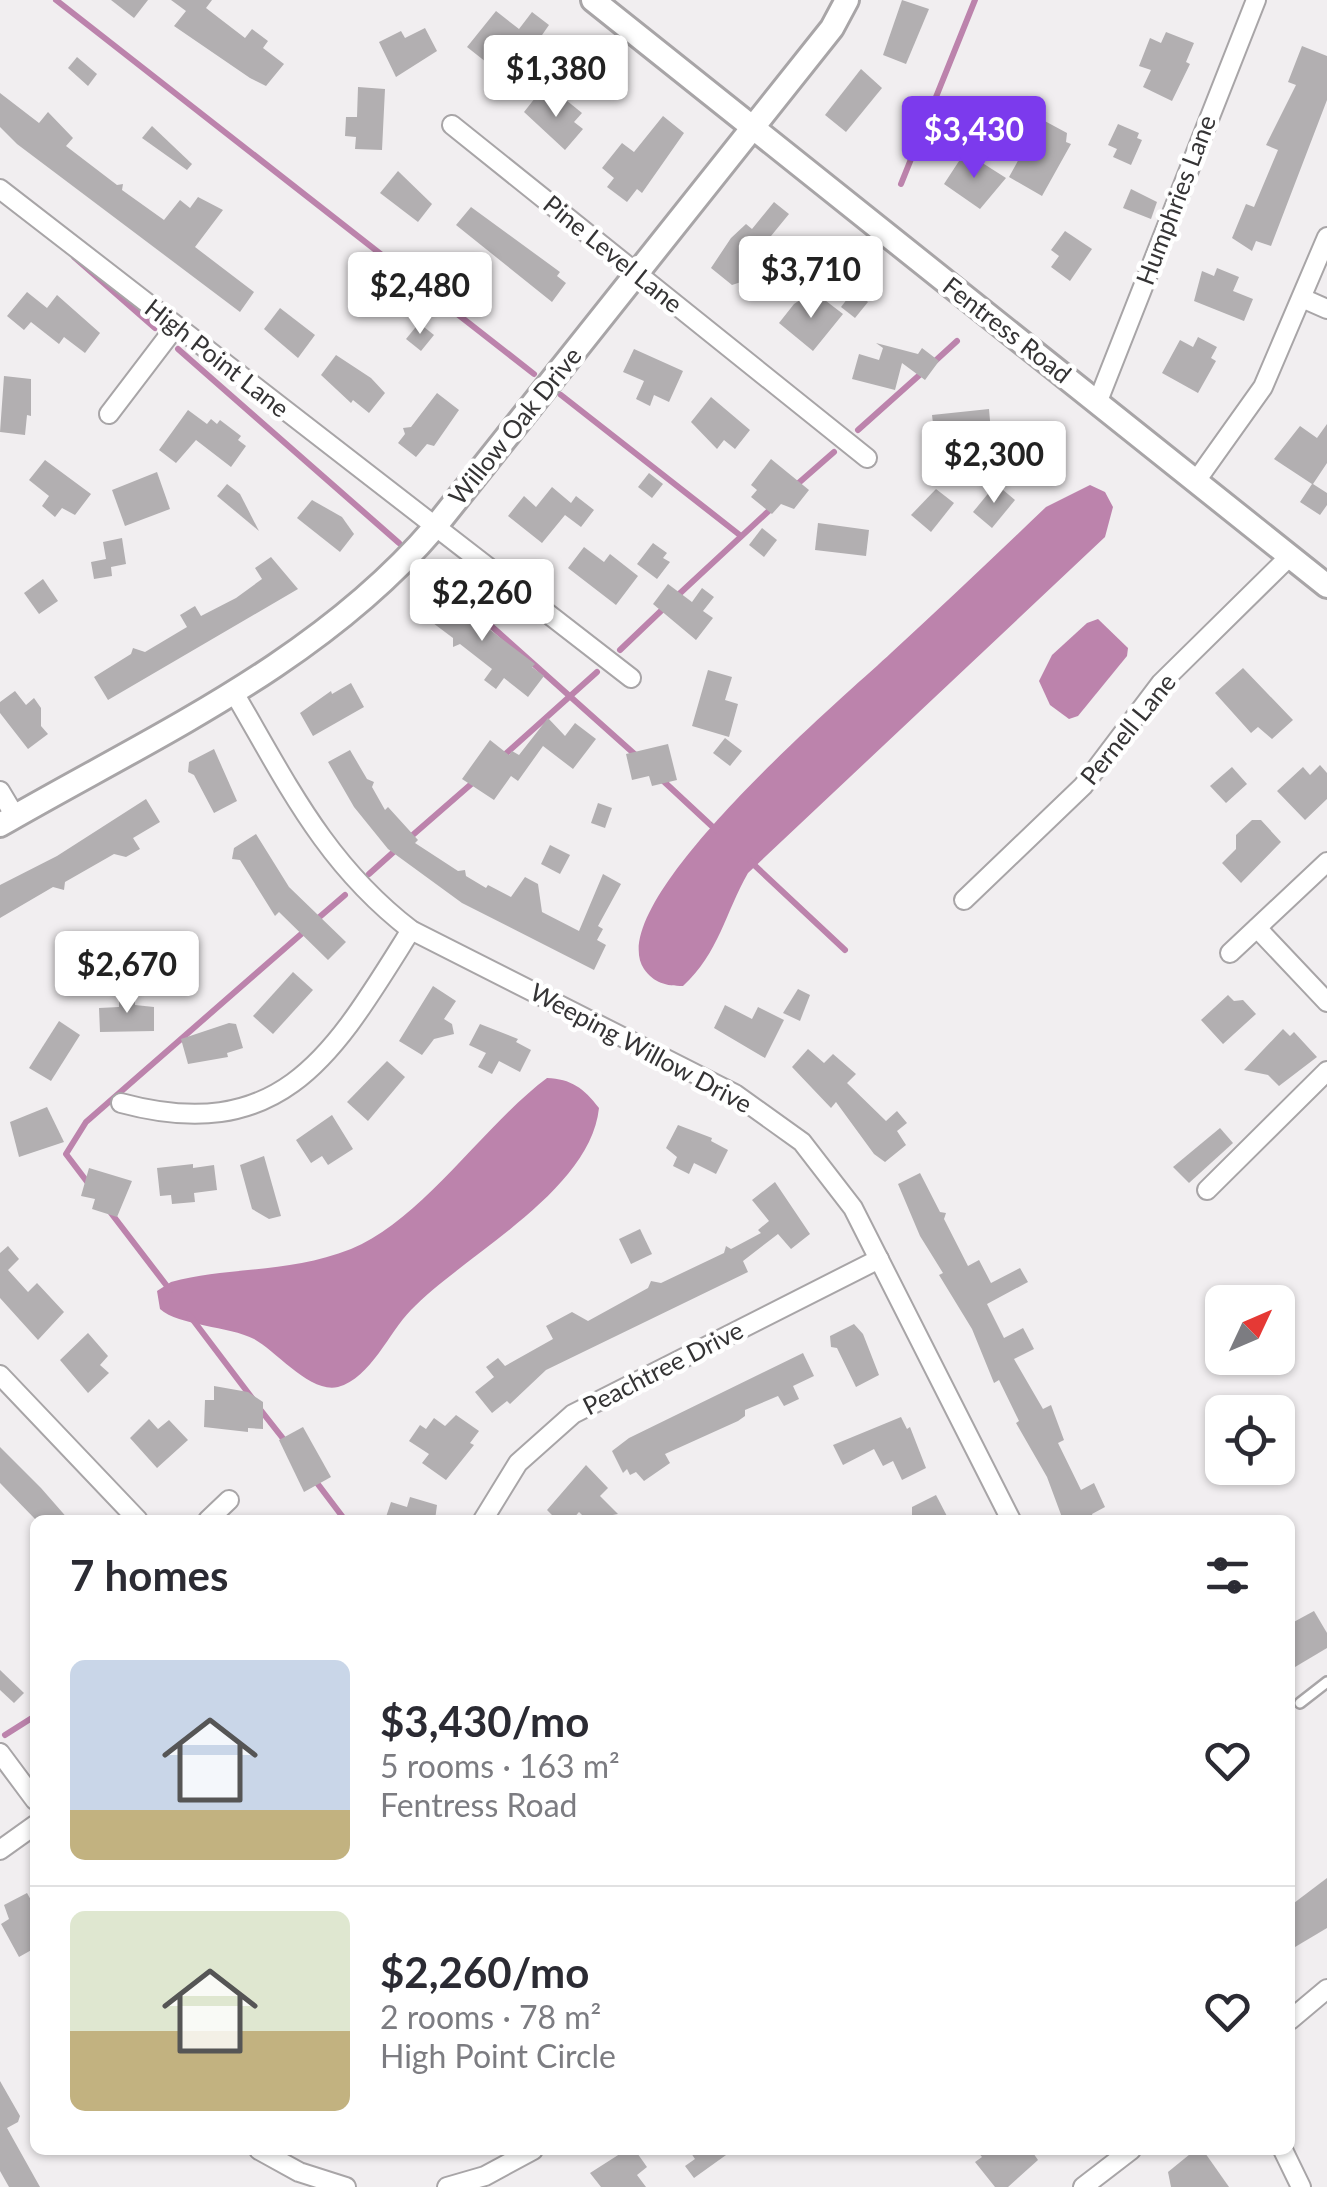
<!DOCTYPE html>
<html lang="en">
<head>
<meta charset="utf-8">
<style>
  body { margin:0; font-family:Lato,sans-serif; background:#f2f2f3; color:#2b2b33; height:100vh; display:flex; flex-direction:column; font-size:38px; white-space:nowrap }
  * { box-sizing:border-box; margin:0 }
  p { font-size:32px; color:#7c7c81 }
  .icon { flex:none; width:55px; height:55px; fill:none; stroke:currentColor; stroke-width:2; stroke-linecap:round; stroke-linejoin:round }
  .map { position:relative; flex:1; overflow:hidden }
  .sheet { position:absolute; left:30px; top:1515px; width:1265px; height:640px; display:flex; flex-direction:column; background:#fff; border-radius:15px; box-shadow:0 2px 8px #0004 }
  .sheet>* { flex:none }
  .needle { width:65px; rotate:46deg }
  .buttons { position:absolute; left:1205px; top:1285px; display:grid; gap:20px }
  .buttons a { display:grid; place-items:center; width:90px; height:90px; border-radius:15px; background:#fff; box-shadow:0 2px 8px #0004; font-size:50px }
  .price { position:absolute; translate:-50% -85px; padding:0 22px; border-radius:10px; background:#fff; color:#222; font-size:32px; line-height:65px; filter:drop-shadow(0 2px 5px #0008) }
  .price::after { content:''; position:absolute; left:50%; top:60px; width:30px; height:22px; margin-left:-15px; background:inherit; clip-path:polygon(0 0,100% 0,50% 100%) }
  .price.active { background:#7c3aed; color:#fff }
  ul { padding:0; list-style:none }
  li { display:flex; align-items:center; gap:30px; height:250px; padding:0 40px }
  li+li { border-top:2px solid #e1e1e2 }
  li span { display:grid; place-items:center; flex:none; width:280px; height:200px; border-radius:15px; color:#555 }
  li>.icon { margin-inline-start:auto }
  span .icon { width:120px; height:120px; fill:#fffc; stroke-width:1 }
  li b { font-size:42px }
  h2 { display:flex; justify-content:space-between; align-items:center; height:120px; padding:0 40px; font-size:42px }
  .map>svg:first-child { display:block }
  .water { fill:#bc83ac }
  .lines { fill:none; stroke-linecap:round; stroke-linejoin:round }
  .stream { stroke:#bc83ac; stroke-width:6 }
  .building { fill:#b2afb1 }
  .service-casing { stroke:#a8a5a7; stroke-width:14 }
  .minor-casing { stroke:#a8a5a7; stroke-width:22 }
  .tertiary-casing { stroke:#a8a5a7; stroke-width:28 }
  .service { stroke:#fff; stroke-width:9 }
  .minor { stroke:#fff; stroke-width:18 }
  .tertiary { stroke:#fff; stroke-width:22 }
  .labels { text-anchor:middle; stroke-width:9; stroke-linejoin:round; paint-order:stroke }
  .street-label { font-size:25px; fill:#353435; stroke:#fff }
</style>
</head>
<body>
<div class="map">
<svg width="1327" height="2187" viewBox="0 0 1327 2187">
  <rect width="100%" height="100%" fill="#f1eef0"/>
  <g class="water">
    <path d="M1090 485 1105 492 1113 507 1105 537 748 873C725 913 719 953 683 986 666 986 654 983 644 969 600 903 843 698 891 653 943 605 995 556 1046 507Z"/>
    <polygon points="1098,619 1128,648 1127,656 1078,716 1069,719 1050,705 1039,681 1052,655 1087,623"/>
    <path d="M547 1078C571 1079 584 1088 599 1108 590 1192 465 1254 411 1310 389 1332 371 1378 338 1387 311 1394 276 1351 254 1339 229 1326 179 1326 160 1309L157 1291 171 1282C231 1266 288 1274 351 1249 421 1221 485 1124 547 1078Z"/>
  </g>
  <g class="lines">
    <g class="stream">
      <polyline points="56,0 534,374"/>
      <polyline points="901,184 975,0"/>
      <polyline points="74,257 155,328"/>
      <polyline points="178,349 399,543"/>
      <polyline points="933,363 957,341"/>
      <polyline points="561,395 741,536"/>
      <polyline points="858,430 924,371"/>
      <polyline points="794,487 834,452"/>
      <polyline points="424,566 639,758"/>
      <polyline points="677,596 774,506"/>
      <polyline points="620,650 664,608"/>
      <polyline points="501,758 597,672"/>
      <polyline points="659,777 716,830"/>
      <polyline points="407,840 477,779"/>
      <polyline points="751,862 845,950"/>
      <polyline points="369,874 398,848"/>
      <polyline points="316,920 345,895"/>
      <polyline points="88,1183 66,1154 86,1122 307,929"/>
      <polyline points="111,1213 170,1290"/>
      <polyline points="190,1316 252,1398"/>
      <polyline points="259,1408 285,1441"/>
      <polyline points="314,1479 345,1520"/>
      <polyline points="5,1735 35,1716"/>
    </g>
  </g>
  <g class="building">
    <polygon points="111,0 148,0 134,18"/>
    <polygon points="171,0 212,0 206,8 245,38 252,29 268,41 263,48 284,64 266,86 250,78 174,26 186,11"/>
    <polygon points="902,0 929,9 906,64 883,55"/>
    <polygon points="496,11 519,29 532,12 549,25 510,81 467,47"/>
    <polygon points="425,28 437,51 396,77 379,42 401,31 405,38"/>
    <polygon points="1166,32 1194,43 1186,62 1190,64 1172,101 1143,87 1151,70 1139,66 1150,38 1161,43"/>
    <polygon points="1302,46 1327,56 1327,100 1271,246 1256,241 1252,251 1232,238 1246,204 1254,207 1278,150 1266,145 1296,85 1288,82"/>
    <polygon points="77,57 97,74 88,86 68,68"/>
    <polygon points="861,69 882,88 846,132 825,115"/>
    <polygon points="358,87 385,89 382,150 355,149 356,137 345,136 346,117 357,117"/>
    <polygon points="0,93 39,123 48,112 73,138 66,146 117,185 123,184 122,190 164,220 180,200 190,208 198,197 223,210 195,247 254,292 240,312 17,144 0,127"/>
    <polygon points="539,93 558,109 566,100 582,113 574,122 583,129 565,150 524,112"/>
    <polygon points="663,116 684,133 642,193 637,189 627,202 607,187 614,178 602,168 622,143 634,152"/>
    <polygon points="1041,119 1067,133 1066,142 1071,144 1042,196 1009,177"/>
    <polygon points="1118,124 1139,133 1137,138 1142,140 1131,165 1113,157 1117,149 1108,145"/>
    <polygon points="152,126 192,164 187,170 142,138"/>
    <polygon points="973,157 1006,178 980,209 944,184 961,158 969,163"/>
    <polygon points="398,171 432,204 418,222 380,193"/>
    <polygon points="1131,189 1157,202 1151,219 1123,208"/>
    <polygon points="774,202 789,214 739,275 741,282 732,285 711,268 731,238 746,224 752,229"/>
    <polygon points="471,207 560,272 557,276 566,283 552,302 456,225"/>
    <polygon points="1065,231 1092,249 1070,281 1051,267 1059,256 1051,250"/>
    <polygon points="1217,268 1239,277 1233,291 1253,299 1244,321 1194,301 1202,271 1214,276"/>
    <polygon points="854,290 868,302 855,318 841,307"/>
    <polygon points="27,292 47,308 57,295 100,333 85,353 64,337 59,344 31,322 24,330 7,316"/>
    <polygon points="817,294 843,314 813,351 779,323 794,304 800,300 807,307"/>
    <polygon points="280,308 315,335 298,358 264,329"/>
    <polygon points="419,323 434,335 421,351 406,339"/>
    <polygon points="1198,337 1217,347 1211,358 1216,361 1198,393 1162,373 1180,340 1193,347"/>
    <polygon points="876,343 918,354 922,348 939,361 925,380 902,363 895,390 852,379 859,354 879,360 883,348"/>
    <polygon points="634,349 683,371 669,402 654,395 650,406 636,399 644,381 623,372"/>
    <polygon points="336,355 371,378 385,393 369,413 353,400 351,403 321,375"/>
    <polygon points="4,376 31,379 31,416 27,415 25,435 0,432"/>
    <polygon points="437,393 459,410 434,446 427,444 416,457 398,443 405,434 403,428 411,427"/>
    <polygon points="711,397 750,430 735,449 724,440 717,449 691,422"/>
    <polygon points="989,409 991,432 969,440 970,450 943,453 941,432 934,432 932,415"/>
    <polygon points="188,410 207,424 211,419 217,424 220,420 241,436 238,440 246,446 231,467 196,440 176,463 159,450"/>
    <polygon points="1327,424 1327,463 1313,484 1327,493 1327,505 1320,515 1300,502 1312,484 1274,459 1300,426 1317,438"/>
    <polygon points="771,459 809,490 794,509 781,504 772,514 751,497 757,490 751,485"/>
    <polygon points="45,460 91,494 75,515 62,508 55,517 42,506 49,496 29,480"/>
    <polygon points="157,472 170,509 125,526 112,490"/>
    <polygon points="649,473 663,484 652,498 638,487"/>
    <polygon points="227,484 240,494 259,531 217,496"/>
    <polygon points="996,484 1015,500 992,528 973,512"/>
    <polygon points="552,487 571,503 576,496 594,510 581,527 565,515 542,543 508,516 524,496 536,507"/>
    <polygon points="936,489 954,503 931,532 911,515"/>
    <polygon points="312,500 342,517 354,534 340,552 297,518"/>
    <polygon points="818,523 869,530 866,556 815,550"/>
    <polygon points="762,528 777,540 764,557 749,545"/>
    <polygon points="122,538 126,564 111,567 112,576 94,579 91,562 106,559 103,542"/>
    <polygon points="653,543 667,553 663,558 670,562 657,579 637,564"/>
    <polygon points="584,547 604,562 610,554 638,576 616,605 568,568"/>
    <polygon points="271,557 298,589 108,700 94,677 131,654 133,648 145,652 187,627 180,615 195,606 201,616 236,598 262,579 255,568"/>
    <polygon points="43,579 58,601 39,614 24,593"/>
    <polygon points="668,584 692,602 702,588 714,597 703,611 713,618 696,640 653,604"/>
    <polygon points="435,588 535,664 532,667 544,676 528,697 504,678 496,689 484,680 492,669 460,644 453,647 453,638 417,611"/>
    <polygon points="1243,668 1293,720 1272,739 1258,727 1251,733 1215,693"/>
    <polygon points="708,670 732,677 725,700 738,704 729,737 692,726"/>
    <polygon points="351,683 364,707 313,736 300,713 331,691 332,694"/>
    <polygon points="15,691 26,705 34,698 41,708 41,726 48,734 28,749 0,713 0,702"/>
    <polygon points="548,718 565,736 575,723 596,739 573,769 543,746 518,781 511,776 494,800 462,779 490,740 509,755 512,751 519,755"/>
    <polygon points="725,738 742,751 730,766 713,753"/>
    <polygon points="668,744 677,780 652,786 649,776 632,780 626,754"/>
    <polygon points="214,749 237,801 214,813 194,775 188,772 189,762"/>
    <polygon points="350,750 367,779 374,782 372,787 385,810 388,807 418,840 415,843 458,871 465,870 466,876 486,888 488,885 511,897 525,877 538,884 542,912 579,931 603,874 621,884 598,926 603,929 597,940 606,945 594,970 462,903 388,849 354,807 328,762"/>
    <polygon points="1320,765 1327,773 1327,799 1305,820 1277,791 1303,767 1310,775"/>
    <polygon points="1232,767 1247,784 1226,803 1210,786"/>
    <polygon points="146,799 160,822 133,838 140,849 126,857 114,854 65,882 64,890 53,887 0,918 0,885 57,856"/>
    <polygon points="598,803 612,808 605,828 591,823"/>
    <polygon points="1252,820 1261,820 1281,842 1241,883 1222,863 1236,849 1236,835"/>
    <polygon points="256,834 289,887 346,942 328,960 279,912 275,916 240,860 232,859 234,848"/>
    <polygon points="550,845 570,855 560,874 541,864"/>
    <polygon points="293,972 313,990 273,1034 253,1016"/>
    <polygon points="433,986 456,1001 444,1019 452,1024 454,1034 434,1039 422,1055 399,1041"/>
    <polygon points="798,989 810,995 800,1021 783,1013"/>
    <polygon points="135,991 135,1005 154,1007 154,1031 100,1032 99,1008 119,1007 119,992"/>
    <polygon points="1228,995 1234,1001 1243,1000 1256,1014 1223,1044 1201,1020"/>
    <polygon points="725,1005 752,1019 758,1007 784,1020 765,1058 714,1028"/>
    <polygon points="59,1021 80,1035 51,1081 29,1068"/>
    <polygon points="229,1023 236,1024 243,1048 227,1053 228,1057 188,1064 181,1039"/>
    <polygon points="480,1024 518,1039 516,1042 531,1050 520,1072 499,1061 492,1074 478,1067 486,1053 469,1045"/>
    <polygon points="1283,1029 1290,1036 1294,1032 1317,1057 1279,1086 1268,1075 1244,1070"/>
    <polygon points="808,1049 824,1063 833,1054 856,1074 847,1083 886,1121 897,1111 907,1123 897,1131 906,1145 885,1162 874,1154 836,1102 831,1108 792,1067"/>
    <polygon points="387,1061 405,1077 368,1121 347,1102"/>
    <polygon points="47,1107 64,1142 19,1157 10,1122"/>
    <polygon points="332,1115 353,1149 328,1165 322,1156 311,1163 296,1140"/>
    <polygon points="678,1125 712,1138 711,1141 728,1150 716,1174 694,1163 689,1174 673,1166 677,1157 666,1148"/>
    <polygon points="1220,1128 1233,1143 1189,1183 1173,1167"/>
    <polygon points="264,1156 281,1216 269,1219 252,1209 240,1165"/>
    <polygon points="193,1164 193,1168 214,1165 217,1190 194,1193 195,1202 172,1204 171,1195 160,1196 157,1168"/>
    <polygon points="89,1168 132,1181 117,1217 92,1209 95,1199 81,1196"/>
    <polygon points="920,1173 940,1212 946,1213 944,1219 968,1266 979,1260 991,1283 1020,1268 1028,1282 987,1304 1004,1338 1023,1328 1030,1341 1034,1349 1014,1359 1043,1409 1051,1405 1064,1440 1058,1443 1081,1490 1094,1483 1105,1507 1092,1514 1094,1520 1063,1520 1047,1477 1016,1423 1019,1421 999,1380 994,1383 972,1329 939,1275 943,1273 920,1236 898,1184"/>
    <polygon points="775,1182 810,1234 791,1249 778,1234 743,1261 748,1272 546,1370 510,1404 507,1401 492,1413 475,1392 494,1377 486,1367 498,1358 505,1366 553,1339 546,1326 572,1312 588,1321 648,1288 651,1281 661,1283 724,1253 726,1246 731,1249 761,1233 758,1230 769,1221 752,1200"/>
    <polygon points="640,1229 652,1254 631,1264 619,1239"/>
    <polygon points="8,1246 19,1259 8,1270 28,1292 37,1283 64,1312 38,1340 0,1298 0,1253"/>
    <polygon points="854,1324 863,1334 879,1375 856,1387 837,1348 831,1347 830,1336"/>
    <polygon points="88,1333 108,1356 100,1365 109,1373 88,1393 60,1360"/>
    <polygon points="803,1353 814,1376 793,1386 799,1399 784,1406 778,1396 745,1410 745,1416 738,1421 665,1454 670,1463 644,1481 636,1472 630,1475 627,1469 623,1473 612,1451 629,1438"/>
    <polygon points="214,1386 248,1392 263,1402 263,1429 248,1428 248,1432 204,1427 205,1400 214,1400"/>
    <polygon points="456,1415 479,1431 470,1443 474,1445 446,1480 422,1463 429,1454 409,1441 420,1425 426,1429 434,1418 445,1426"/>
    <polygon points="901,1417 907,1429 910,1427 926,1468 902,1480 893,1461 883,1466 874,1449 843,1465 833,1445"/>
    <polygon points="149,1419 158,1429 169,1420 188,1440 157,1468 130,1438"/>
    <polygon points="303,1427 331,1477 304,1492 279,1440"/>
    <polygon points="0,1447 41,1488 69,1520 36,1520 0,1483"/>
    <polygon points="586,1465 608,1488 600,1496 618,1514 587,1520 579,1512 572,1520 557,1520 547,1510"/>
    <polygon points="936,1495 949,1520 912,1517 912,1507"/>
    <polygon points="410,1497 437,1505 435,1520 385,1520 391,1502 407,1507"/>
    <polygon points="1314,1611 1327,1633 1327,1648 1290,1670 1290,1624"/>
    <polygon points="0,1670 24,1693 14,1703 0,1690"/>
    <polygon points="1327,1878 1327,1928 1290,1950 1290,1906"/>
    <polygon points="27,1893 35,1907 35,1948 19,1957 1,1924 9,1919 4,1905"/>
    <polygon points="0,2081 20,2116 18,2122 7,2128 40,2187 9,2187 0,2171"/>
    <polygon points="626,2150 635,2150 647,2167 637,2175 646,2187 601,2187 590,2173"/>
    <polygon points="689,2150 733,2150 694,2178 685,2166 695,2159"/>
    <polygon points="976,2150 1031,2150 1038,2160 1008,2187 995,2187 975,2162 982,2157"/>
    <polygon points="1195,2150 1203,2150 1229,2187 1171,2187 1168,2172"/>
  </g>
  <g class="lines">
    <g class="service-casing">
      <polyline id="service" points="1300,1703 1327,1682"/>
    </g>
    <g class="minor-casing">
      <g id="minor">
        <polyline points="452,125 867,458"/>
        <polyline points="0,189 631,678"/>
        <polyline points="1302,298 1327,309"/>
        <polyline points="1098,401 1256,0"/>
        <polyline points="109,414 176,326"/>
        <polyline points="1196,481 1263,387 1327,237"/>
        <path d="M233 691C287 783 324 863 411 930L735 1094 802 1142 853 1208 1011 1520"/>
        <polyline points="0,791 15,816"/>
        <polyline points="964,900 1083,786 1161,683 1290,556"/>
        <polyline points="1257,928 1327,1002"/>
        <polyline points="1230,953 1327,862"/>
        <path d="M121 1103C284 1147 335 1051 411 930"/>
        <polyline points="1207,1190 1327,1071"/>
        <polyline points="0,1375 138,1520"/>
        <polyline points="208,1520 229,1500"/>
        <polyline points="483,1520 518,1463 573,1414 879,1259"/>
        <polyline points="0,1753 35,1800"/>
        <polyline points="0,1850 35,1825"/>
        <polyline points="1290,2020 1327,1989"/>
        <polyline points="259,2150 299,2172 346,2187"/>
        <polyline points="1283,2150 1301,2187"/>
        <polyline points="447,2187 485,2176 533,2150"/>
        <polyline points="1083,2187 1131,2150"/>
      </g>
    </g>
    <g class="tertiary-casing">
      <g id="tertiary">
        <polyline points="593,0 1327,586"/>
        <path d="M0 825C152 737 319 663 435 527L832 28 847 0"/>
      </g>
    </g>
    <use href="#service" class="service"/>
    <use href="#minor" class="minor"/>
    <use href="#tertiary" class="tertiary"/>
  </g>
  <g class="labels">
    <g class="street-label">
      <text transform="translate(1176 200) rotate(-69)" y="9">Humphries Lane</text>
      <text transform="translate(613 254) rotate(39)" y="9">Pine Level Lane</text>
      <text transform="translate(1007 330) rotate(38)" y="9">Fentress Road</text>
      <text transform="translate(217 358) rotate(38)" y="9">High Point Lane</text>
      <text transform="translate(515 426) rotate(-51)" y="9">Willow Oak Drive</text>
      <text transform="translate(1128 729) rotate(-51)" y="9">Pernell Lane</text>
      <text transform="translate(641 1048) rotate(28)" y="9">Weeping Willow Drive</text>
      <text transform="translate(663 1368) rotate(-27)" y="9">Peachtree Drive</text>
    </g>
  </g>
</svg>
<div class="buttons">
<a><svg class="needle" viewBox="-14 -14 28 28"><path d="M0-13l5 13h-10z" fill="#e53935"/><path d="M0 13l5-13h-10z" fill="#7c7c81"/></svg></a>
<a><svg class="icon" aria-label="locate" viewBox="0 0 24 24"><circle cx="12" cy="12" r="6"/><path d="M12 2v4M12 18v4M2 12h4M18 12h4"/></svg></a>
</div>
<b class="price" style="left:556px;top:120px">$1,380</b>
<b class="price active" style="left:974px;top:181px">$3,430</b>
<b class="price" style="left:811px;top:321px">$3,710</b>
<b class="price" style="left:420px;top:337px">$2,480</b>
<b class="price" style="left:994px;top:506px">$2,300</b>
<b class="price" style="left:482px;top:644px">$2,260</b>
<b class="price" style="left:127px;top:1016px">$2,670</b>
<section class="sheet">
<h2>7 homes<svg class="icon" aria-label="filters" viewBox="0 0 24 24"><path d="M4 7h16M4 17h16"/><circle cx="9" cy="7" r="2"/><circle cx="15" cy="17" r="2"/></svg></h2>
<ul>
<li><span style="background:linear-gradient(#c9d6e8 75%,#c2b280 0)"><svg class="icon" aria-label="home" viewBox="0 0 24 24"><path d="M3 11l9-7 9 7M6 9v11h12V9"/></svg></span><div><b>$3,430/mo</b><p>5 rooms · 163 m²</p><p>Fentress Road</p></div><svg class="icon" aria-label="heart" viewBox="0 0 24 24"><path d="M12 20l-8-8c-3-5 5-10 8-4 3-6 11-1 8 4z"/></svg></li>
<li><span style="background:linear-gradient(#dfe7d0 60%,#c2b280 0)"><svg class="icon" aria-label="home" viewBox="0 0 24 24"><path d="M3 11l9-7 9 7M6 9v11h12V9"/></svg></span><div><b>$2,260/mo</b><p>2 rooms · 78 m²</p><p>High Point Circle</p></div><svg class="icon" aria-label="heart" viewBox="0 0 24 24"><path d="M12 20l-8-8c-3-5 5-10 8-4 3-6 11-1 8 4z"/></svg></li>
</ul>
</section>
</div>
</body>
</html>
